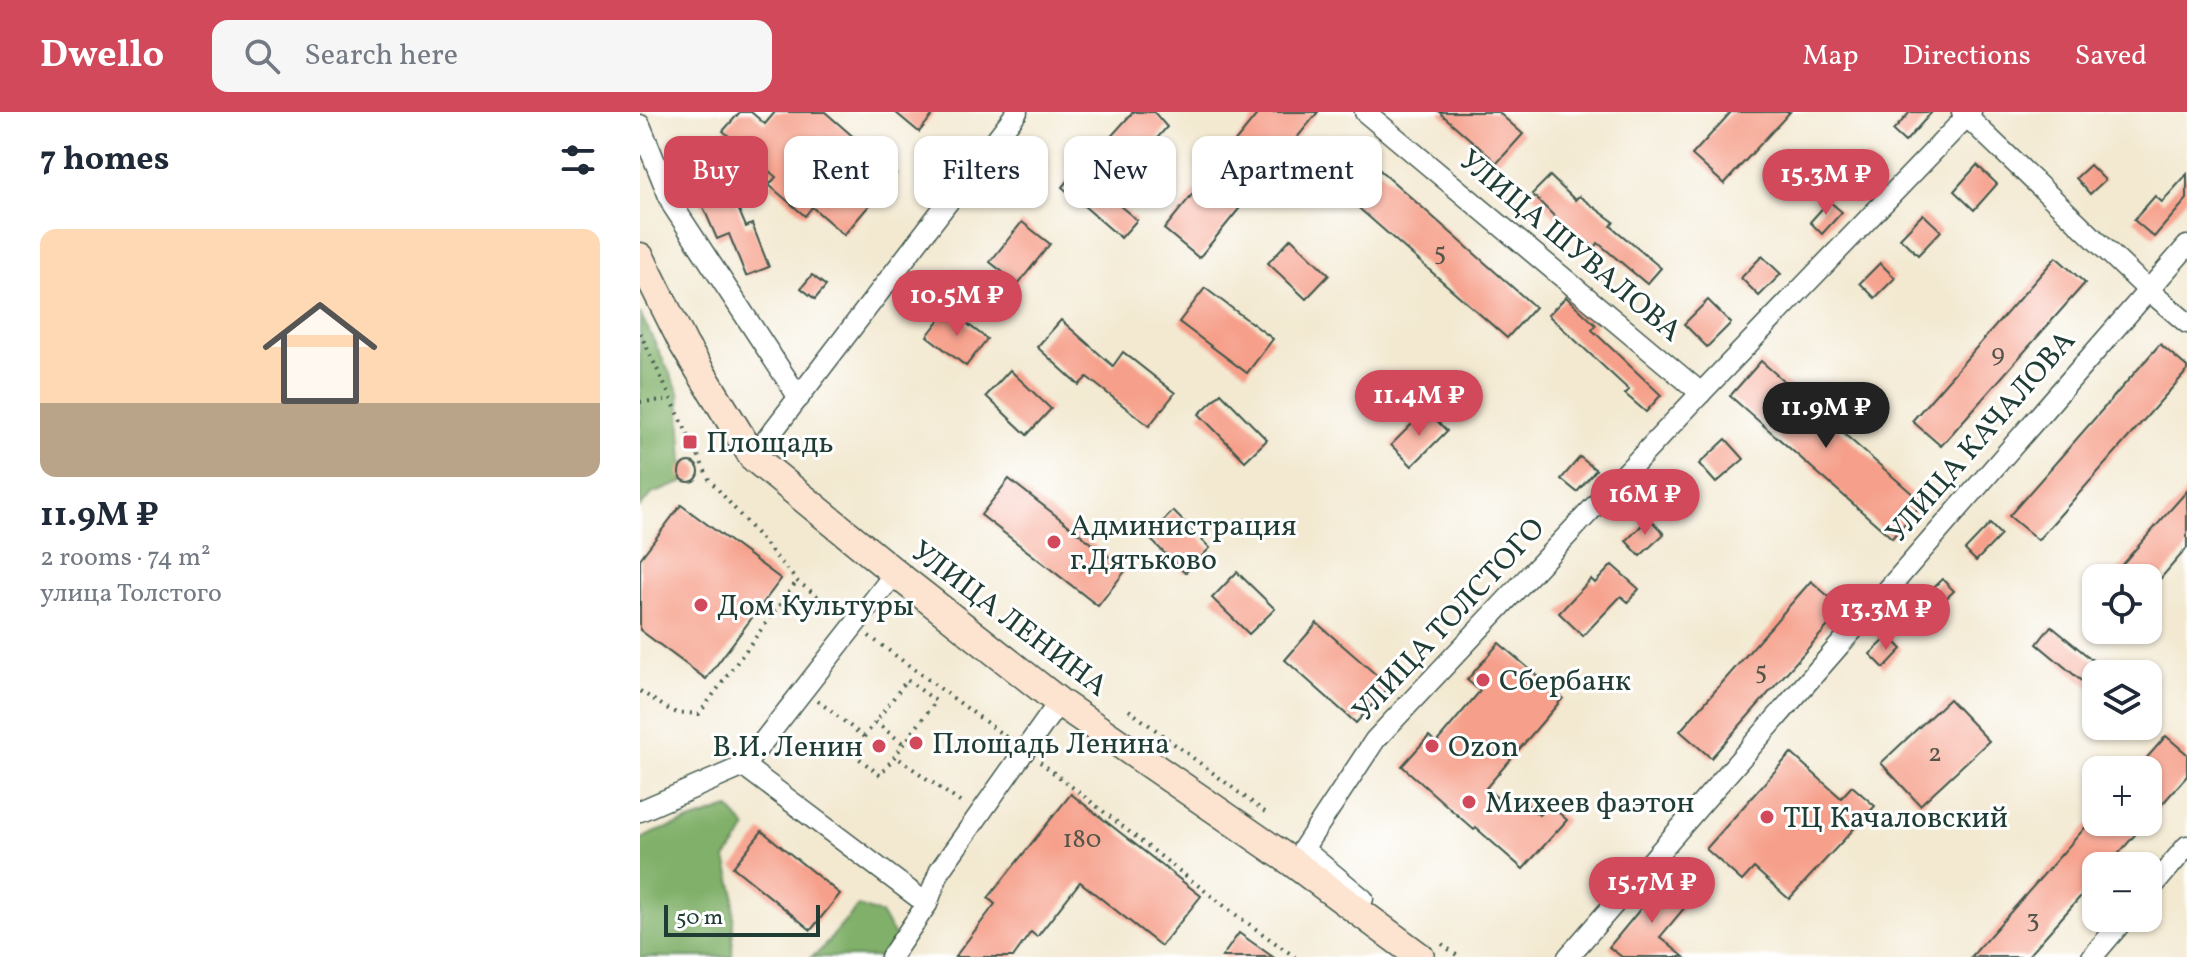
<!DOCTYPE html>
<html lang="en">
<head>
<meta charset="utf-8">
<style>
  body { margin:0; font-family:Vollkorn,serif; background:#f6f6f7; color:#1f2937; height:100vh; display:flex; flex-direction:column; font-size:30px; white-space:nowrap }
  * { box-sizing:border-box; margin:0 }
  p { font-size:26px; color:#747a83 }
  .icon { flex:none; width:44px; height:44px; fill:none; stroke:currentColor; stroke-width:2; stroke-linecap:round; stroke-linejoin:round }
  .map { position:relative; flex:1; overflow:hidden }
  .sheet { display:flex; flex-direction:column; background:#fff; width:640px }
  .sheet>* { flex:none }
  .banner { position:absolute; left:24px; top:24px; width:760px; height:72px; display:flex; gap:16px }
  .controls { position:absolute; left:1442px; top:452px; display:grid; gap:16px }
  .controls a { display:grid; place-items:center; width:80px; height:80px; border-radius:16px; background:#fff; box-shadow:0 2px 6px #0004; font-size:40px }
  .scale { position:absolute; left:24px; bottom:20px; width:156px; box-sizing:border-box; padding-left:8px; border:4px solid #1f3d34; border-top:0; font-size:22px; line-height:28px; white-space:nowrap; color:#1f3d34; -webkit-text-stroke:6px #fff; paint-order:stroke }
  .price { position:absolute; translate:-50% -68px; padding:0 18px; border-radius:28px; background:#d1495b; color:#fff; font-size:26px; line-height:52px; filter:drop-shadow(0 2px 4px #0008) }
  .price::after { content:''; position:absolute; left:50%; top:48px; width:24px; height:18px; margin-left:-12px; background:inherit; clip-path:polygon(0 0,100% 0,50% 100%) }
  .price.active { background:#222; color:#fff }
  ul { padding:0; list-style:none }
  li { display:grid; align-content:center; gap:16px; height:424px; padding:0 40px }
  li+li { border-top:2px solid #e0e1e3 }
  li span { display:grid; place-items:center; height:248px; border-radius:16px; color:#555 }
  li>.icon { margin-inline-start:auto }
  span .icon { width:144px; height:144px; fill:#fffc; stroke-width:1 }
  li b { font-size:34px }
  h2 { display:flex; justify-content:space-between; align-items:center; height:96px; padding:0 40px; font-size:34px }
  .chip { padding:0 28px; border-radius:16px; background:#fff; box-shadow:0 2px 6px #0004; font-size:28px; line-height:72px }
  .chip.active { background:#d1495b; color:#fff }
  header { display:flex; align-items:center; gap:48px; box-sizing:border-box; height:112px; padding:0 40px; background:#d1495b; color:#fff }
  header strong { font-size:38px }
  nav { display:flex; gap:44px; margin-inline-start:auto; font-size:28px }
  .search { width:560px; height:72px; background:#f6f6f7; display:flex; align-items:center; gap:20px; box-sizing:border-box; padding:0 28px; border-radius:16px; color:#747a83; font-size:30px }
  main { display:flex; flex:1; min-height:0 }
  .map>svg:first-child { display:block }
  .forest { fill:#80b069; stroke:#50764e; stroke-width:2 }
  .building { fill:#f6a08b }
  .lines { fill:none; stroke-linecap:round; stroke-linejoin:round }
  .street-casing { stroke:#3f574c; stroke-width:23 }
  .secondary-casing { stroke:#3f574c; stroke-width:31 }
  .path { stroke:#3f574c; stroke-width:4; stroke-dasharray:2 6; stroke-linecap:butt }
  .street { stroke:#fff; stroke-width:20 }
  .secondary { stroke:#fde4d0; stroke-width:28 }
  .poi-dot { fill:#d1495b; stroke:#fff; stroke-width:3 }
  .labels { text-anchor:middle; stroke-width:6; stroke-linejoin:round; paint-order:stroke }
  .number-label { font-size:26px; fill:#55564a }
  .street-label { font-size:30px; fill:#1f3d34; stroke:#fff }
  .poi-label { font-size:30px; fill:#1f3d34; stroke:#fff; text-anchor:start }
</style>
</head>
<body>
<header>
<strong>Dwello</strong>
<div class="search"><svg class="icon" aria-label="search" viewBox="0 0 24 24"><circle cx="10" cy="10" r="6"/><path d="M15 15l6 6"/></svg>Search here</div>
<nav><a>Map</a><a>Directions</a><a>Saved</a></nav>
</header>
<main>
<section class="sheet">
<h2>7 homes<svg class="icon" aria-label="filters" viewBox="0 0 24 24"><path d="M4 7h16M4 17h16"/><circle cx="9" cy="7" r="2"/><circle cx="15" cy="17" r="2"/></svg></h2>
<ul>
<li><span style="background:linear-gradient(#ffd9b3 70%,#b9a48a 0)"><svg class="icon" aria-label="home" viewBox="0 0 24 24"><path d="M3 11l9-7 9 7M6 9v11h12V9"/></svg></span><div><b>11.9M ₽</b><p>2 rooms · 74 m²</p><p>улица Толстого</p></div></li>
</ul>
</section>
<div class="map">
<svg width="1547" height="845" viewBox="0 0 1547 845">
  <rect width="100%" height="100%" fill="#fff"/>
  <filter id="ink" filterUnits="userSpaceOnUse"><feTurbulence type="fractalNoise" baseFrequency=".0125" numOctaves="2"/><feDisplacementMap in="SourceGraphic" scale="16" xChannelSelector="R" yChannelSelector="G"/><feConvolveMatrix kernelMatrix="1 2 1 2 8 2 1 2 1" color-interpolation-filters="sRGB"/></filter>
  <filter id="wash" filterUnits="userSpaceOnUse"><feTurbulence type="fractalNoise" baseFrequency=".006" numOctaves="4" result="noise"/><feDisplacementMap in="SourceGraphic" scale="32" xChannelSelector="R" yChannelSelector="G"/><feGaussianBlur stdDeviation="1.8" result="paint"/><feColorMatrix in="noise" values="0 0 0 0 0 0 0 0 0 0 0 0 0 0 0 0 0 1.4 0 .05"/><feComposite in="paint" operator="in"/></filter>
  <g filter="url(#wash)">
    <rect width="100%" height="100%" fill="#f3e9d1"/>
    <g class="forest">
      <polygon points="0,201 39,280 44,370 12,382 0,395"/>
      <polygon points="89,696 107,716 86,747 94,779 92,845 0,845 0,728 13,721"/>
      <polygon points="218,794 241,802 258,829 246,845 171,845 181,838"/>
    </g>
    <g id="blocks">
      <g class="building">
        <polygon points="100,0 111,0 125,12 135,0 185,0 256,62 204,123 172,95 165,104 129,73 136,65 83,19"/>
        <polygon points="255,0 295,0 279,20"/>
        <polygon points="493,0 514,0 527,15 505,40 500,35 462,79 497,108 481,126 422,75 437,57 440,59"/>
        <polygon points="619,0 678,0 559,146 524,117"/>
        <polygon points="799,0 858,0 883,22 857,51"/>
        <polygon points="1091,0 1150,0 1084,72 1052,43"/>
        <polygon points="1270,0 1292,0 1265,30 1253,19"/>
        <polygon points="1227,45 1240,57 1217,82 1204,70"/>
        <polygon points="733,52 895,195 867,226 705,84"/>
        <polygon points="1337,53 1357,72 1334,98 1314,79"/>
        <polygon points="1450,53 1465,68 1450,82 1436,66"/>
        <polygon points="1547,62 1547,87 1514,125 1494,108 1515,84 1522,90"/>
        <polygon points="910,64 935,88 939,84 974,110 971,114 1021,156 1007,172 958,131 955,136 921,111 892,82"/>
        <polygon points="76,65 83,80 90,77 106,115 112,112 129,155 106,164 89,122 77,127 54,74"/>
        <polygon points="1189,89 1202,100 1182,122 1170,110"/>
        <polygon points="1283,102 1301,119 1278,143 1260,126"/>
        <polygon points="382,110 410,132 378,172 350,150"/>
        <polygon points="651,126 689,163 666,187 628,151"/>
        <polygon points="1122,144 1141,162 1119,184 1101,166"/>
        <polygon points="1416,145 1445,171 1301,334 1272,309"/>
        <polygon points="1240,151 1255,166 1235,186 1220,171"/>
        <polygon points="172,163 186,174 175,187 161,176"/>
        <polygon points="565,176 633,227 607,261 539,210"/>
        <polygon points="926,185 956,213 952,218 1021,283 1006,300 985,282 989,278 908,203"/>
        <polygon points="1068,188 1091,211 1067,235 1044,212"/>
        <polygon points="308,197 347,227 326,254 287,224"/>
        <polygon points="421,208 473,254 483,240 535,281 509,314 447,265 439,273 397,235"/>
        <polygon points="1520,232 1547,255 1547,259 1398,428 1369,404"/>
        <polygon points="1121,249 1283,391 1252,426 1090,284"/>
        <polygon points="370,258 411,297 387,323 346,284"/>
        <polygon points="581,281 627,328 605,349 559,302"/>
        <polygon points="786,298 807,319 772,354 751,333"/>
        <polygon points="1086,327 1104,347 1076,371 1059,352"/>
        <polygon points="940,345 956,358 937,380 921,367"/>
        <circle cx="49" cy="360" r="10"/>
        <polygon points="369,367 486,458 458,494 341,403"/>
        <polygon points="1547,379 1547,436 1508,481 1508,466 1470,466"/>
        <polygon points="41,393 141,467 66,567 0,518 0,447"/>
        <polygon points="533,399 570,436 545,461 508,425"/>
        <polygon points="1009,406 1024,422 1000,444 986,429"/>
        <polygon points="1350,412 1361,423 1336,449 1325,438"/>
        <polygon points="972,453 999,477 988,490 981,484 943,524 919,501 951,467 955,471"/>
        <polygon points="597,460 635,497 609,522 572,486"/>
        <polygon points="1302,467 1314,479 1284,507 1273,495"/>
        <polygon points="1171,469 1203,497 1071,646 1040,619"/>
        <polygon points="677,511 749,574 716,611 645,548"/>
        <polygon points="1411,514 1456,551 1456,581 1397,532"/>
        <polygon points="1249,524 1262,537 1244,556 1230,542"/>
        <polygon points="859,531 923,586 846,676 870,697 880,686 899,703 909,692 927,708 883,757 836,716 834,718 762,654 789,624 796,631 840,579 827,568"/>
        <polygon points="1309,587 1349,629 1280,693 1241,651"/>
        <polygon points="1526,624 1547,642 1547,664 1508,708 1508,658 1496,658"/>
        <polygon points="1151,641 1201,686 1212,674 1235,694 1149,787 1114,756 1102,769 1066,737"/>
        <polygon points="431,682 561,784 521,834 440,770 397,825 391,820 373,845 315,845 355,792 348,786"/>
        <polygon points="1450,710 1506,710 1468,754 1456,754 1456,767 1387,845 1331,845"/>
        <polygon points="122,719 200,782 171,818 93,755"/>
        <polygon points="1025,767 1051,788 1020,825 1044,845 982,845 969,835"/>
        <polygon points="599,821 633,845 582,845"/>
      </g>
    </g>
  </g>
  <g filter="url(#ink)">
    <use href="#blocks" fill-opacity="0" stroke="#3f574c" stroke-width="2"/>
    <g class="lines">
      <g class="street-casing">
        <g id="street">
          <polyline points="725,0 1061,281"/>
          <polyline points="1322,0 1507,177 1547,211"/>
          <polyline points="0,13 33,94 159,286"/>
          <polyline points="113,345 377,0"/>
          <polyline points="104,654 287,792"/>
          <polyline points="0,699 104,654 255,461"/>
          <polyline points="1508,780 1547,734"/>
          <polyline points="723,787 663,737 735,628 1061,281 1331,0"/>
          <polyline points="251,845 287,792 300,758 419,590"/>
          <polyline points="928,845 1547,134"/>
          <polyline points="1452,845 1485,806"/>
        </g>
      </g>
      <g class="secondary-casing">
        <polyline id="secondary" points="0,145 44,233 113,345 255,461 419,590 652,750 780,845"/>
      </g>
      <g class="path">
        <polyline points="0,221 69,367 157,469 200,501"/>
        <polyline points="0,290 25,288"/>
        <polyline points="229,524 370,628"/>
        <polyline points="0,579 33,600 59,602 157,469"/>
        <polyline points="178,589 224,625 212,641 240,663 255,644 324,693"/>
        <polyline points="489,598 625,700"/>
        <polyline points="235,610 264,632"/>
        <polyline points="224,625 267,568 296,589 255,644"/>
        <polyline points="400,650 592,800 655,845"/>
        <polyline points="802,832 819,845"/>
      </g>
      <use href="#street" class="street"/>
      <use href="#secondary" class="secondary"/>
    </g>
  </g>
  <g class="poi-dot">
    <rect x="42" y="322" width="16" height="16" rx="4"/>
    <circle cx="414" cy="430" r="8"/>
    <circle cx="61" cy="493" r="8"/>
    <circle cx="843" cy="568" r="8"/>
    <circle cx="276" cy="631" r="8"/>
    <circle cx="239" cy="634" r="8"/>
    <circle cx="792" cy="634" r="8"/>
    <circle cx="829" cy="690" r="8"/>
    <circle cx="1127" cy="705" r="8"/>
  </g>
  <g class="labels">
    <g class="number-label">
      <text x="800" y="148">5</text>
      <text x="1358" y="249">9</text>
      <text x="1121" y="567">5</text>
      <text x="1295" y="649">2</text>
      <text x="442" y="735">180</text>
      <text x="1393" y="815">3</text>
    </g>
    <g class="street-label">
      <text transform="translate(931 133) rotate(40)" y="10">УЛИЦА ШУВАЛОВА</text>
      <text transform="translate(1340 324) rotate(-49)" y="10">УЛИЦА КАЧАЛОВА</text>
      <text transform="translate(370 506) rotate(37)" y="10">УЛИЦА ЛЕНИНА</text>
      <text transform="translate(808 507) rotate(-47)" y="10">УЛИЦА ТОЛСТОГО</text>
    </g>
    <g class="poi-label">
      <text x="66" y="340">Площадь</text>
      <text x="430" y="423">Администрация<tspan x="430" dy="34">г.Дятьково</tspan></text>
      <text x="77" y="503">Дом Культуры</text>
      <text x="859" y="578">Сбербанк</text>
      <text x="292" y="641">Площадь Ленина</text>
      <text x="223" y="644" text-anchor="end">В.И. Ленин</text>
      <text x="808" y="644">Ozon</text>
      <text x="845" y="700">Михеев фаэтон</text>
      <text x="1143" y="715">ТЦ Качаловский</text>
    </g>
  </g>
</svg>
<div class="controls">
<a><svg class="icon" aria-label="locate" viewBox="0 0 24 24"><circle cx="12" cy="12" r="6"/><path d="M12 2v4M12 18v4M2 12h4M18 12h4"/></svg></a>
<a><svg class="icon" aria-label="layers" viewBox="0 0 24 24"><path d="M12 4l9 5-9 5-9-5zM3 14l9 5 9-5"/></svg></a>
<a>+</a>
<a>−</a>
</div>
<div class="scale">50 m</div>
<b class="price" style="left:1186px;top:105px">15.3M ₽</b>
<b class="price" style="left:317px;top:226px">10.5M ₽</b>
<b class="price" style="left:779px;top:326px">11.4M ₽</b>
<b class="price active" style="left:1186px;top:338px">11.9M ₽</b>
<b class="price" style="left:1005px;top:425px">16M ₽</b>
<b class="price" style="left:1246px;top:540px">13.3M ₽</b>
<b class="price" style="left:1012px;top:813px">15.7M ₽</b>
<div class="banner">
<a class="chip active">Buy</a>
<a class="chip">Rent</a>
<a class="chip">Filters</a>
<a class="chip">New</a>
<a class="chip">Apartment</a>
</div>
</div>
</main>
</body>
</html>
